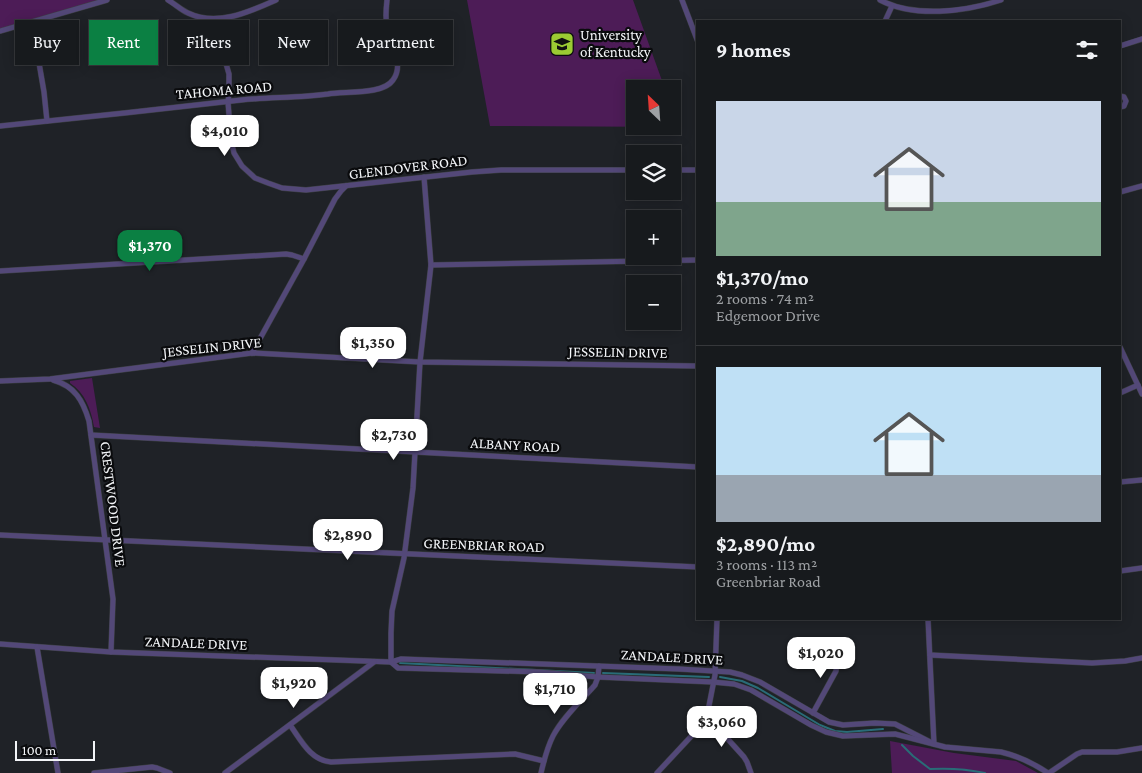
<!DOCTYPE html>
<html lang="en">
<head>
<meta charset="utf-8">
<style>
  body { margin:0; font-family:"Crimson Pro",serif; background:#202326; color:#f1f3f6; height:100vh; display:flex; flex-direction:column; font-size:19px; white-space:nowrap }
  * { box-sizing:border-box; margin:0 }
  p { font-size:16px; color:#9ea1a4 }
  .icon { flex:none; width:28px; height:28px; fill:none; stroke:currentColor; stroke-width:2; stroke-linecap:round; stroke-linejoin:round }
  .map { position:relative; flex:1; overflow:hidden }
  .panel { position:absolute; left:696px; top:20px; width:425px; height:600px; display:flex; flex-direction:column; background:#171a1d; border-radius:0px; box-shadow:0 2px 12px #0003,0 0 0 1px #36383b }
  .panel>* { flex:none }
  .top-card { position:absolute; left:15px; top:20px; width:475px; height:45px; display:flex; gap:10px }
  .needle { width:32px; rotate:335deg }
  .controls { position:absolute; left:626px; top:80px; display:grid; gap:10px }
  .controls a { display:grid; place-items:center; width:55px; height:55px; border-radius:0px; background:#171a1d; box-shadow:0 2px 12px #0003,0 0 0 1px #36383b; font-size:25px }
  .scale { position:absolute; left:15px; bottom:12px; width:80px; box-sizing:border-box; padding-left:5px; border:2px solid #f3f5f8; border-top:0; font-size:14px; line-height:18px; white-space:nowrap; color:#f3f5f8; -webkit-text-stroke:4px #0a0b0d; paint-order:stroke }
  .price { position:absolute; translate:-50% -42px; padding:0 11px; border-radius:10px; background:#fff; color:#222; font-size:16px; line-height:32px; filter:drop-shadow(0 1px 2px #0008) }
  .price::after { content:''; position:absolute; left:50%; top:30px; width:15px; height:11px; margin-left:-8px; background:inherit; clip-path:polygon(0 0,100% 0,50% 100%) }
  .price.active { background:#0b8043; color:#fff }
  ul { padding:0; list-style:none }
  li { display:grid; align-content:center; gap:10px; height:265px; padding:0 20px }
  li+li { border-top:1px solid #36383b }
  li span { display:grid; place-items:center; height:155px; border-radius:0px; color:#555 }
  li>.icon { margin-inline-start:auto }
  span .icon { width:90px; height:90px; fill:#fffc; stroke-width:1 }
  li b { font-size:21px }
  h2 { display:flex; justify-content:space-between; align-items:center; height:60px; padding:0 20px; font-size:21px }
  .chip { padding:0 18px; border-radius:0px; background:#171a1d; box-shadow:0 2px 12px #0003,0 0 0 1px #36383b; font-size:18px; line-height:45px }
  .chip.active { background:#0b8043; color:#fff }
  .map>svg:first-child { display:block }
  .green { fill:#4d1c57 }
  .lines { fill:none; stroke-linecap:round; stroke-linejoin:round }
  .stream { stroke:#296c77; stroke-width:2 }
  .minor-casing { stroke:#3d4044; stroke-width:6 }
  .minor { stroke:#534878; stroke-width:5 }
  .labels { text-anchor:middle; stroke-width:4.5; stroke-linejoin:round; paint-order:stroke }
  .poi-label { font-size:15px; fill:#f3f5f8; stroke:#0a0b0d; text-anchor:start }
  .street-label { font-size:15px; fill:#f3f5f8; stroke:#0a0b0d }
</style>
</head>
<body>
<div class="map">
<svg width="1142" height="773" viewBox="0 0 1142 773">
  <rect width="100%" height="100%" fill="#1f2227"/>
  <g class="green">
    <polygon points="0,0 101,0 0,29"/>
    <polygon points="467,0 633,0 665,89 635,89 635,126 672,126 673,111 678,127 490,126"/>
    <path d="M92 378 100 428 94 427C91 409 85 393 70 383V381Z"/>
    <polygon points="890,741 954,753 1016,761 1038,773 892,773"/>
  </g>
  <g class="lines">
    <g class="stream">
      <polyline points="400,663 594,673"/>
      <polyline points="603,673 709,677"/>
      <polyline points="720,677 742,681 758,688 820,725 835,731 847,732 883,729"/>
      <path d="M902 745 913 756 930 769C949 768 967 769 985 773"/>
    </g>
    <g class="minor-casing">
      <g id="minor">
        <path d="M168 0C175 4 181 10 188 13 217 27 249 12 276 0"/>
        <polyline points="682,0 698,42"/>
        <path d="M880 0C914 18 965 12 1001 0"/>
        <polyline points="218,19 220,43 229,74 229,93 228,102 231,141 234,153 242,166 255,178 268,183 282,188 306,190 472,172 501,170 635,170"/>
        <polyline points="885,21 892,6"/>
        <polyline points="32,22 44,92 47,121"/>
        <polyline points="0,31 107,0"/>
        <polyline points="1120,46 1142,39"/>
        <polyline points="1120,96 1124,97 1126,101 1124,106 1120,107"/>
        <path d="M0 126C80 118 161 109 241 100 270 97 299 98 328 94 345 91 383 95 393 80 405 64 390 44 387 26 385 18 386 9 387 0"/>
        <polyline points="672,170 698,170"/>
        <polyline points="1120,192 1142,186"/>
        <polyline points="431,265 698,260"/>
        <polyline points="0,271 286,254 292,255 304,259"/>
        <polyline points="1120,347 1142,394"/>
        <polyline points="252,353 304,259 335,199 341,191 346,186"/>
        <path d="M53 380C75 386 83 401 89 421L113 599 111 652"/>
        <polyline points="0,381 50,379 252,353 420,362 698,366"/>
        <polyline points="1120,393 1138,385"/>
        <polyline points="91,435 698,467"/>
        <polyline points="1120,482 1142,480"/>
        <polyline points="0,535 698,567"/>
        <polyline points="1120,571 1142,568"/>
        <polyline points="928,619 934,744"/>
        <polyline points="0,644 111,652 391,662 401,659 679,669 730,672 742,675 760,682 829,722 843,725 875,723 895,724 934,744"/>
        <polyline points="37,647 58,773"/>
        <polyline points="930,655 1092,663 1125,661 1142,658"/>
        <path d="M391 662 398 668 539 672 598 677 713 682 734 684 751 690 811 725 826 732 843 736 895 734 945 747 1001 752C1018 756 1033 763 1048 773"/>
        <polyline points="391,662 391,633 392,611 404,558 413,488 420,362 431,265 424,177"/>
        <polyline points="813,713 836,671 839,647"/>
        <polyline points="707,716 744,757 747,762 751,773"/>
        <path d="M290 725C301 740 310 760 331 762L515 754 544 761"/>
        <polyline points="94,773 152,767 157,768 170,773"/>
        <polyline points="225,773 374,662"/>
        <path d="M541 773C544 760 547 748 553 736 563 717 581 701 595 685L598 677 599 666"/>
        <polyline points="657,773 698,729 707,716 715,675 717,619"/>
        <polyline points="1049,773 1077,754 1082,752 1117,752 1142,748"/>
      </g>
    </g>
    <use href="#minor" class="minor"/>
  </g>
  <defs>
    <g id="university-square" transform="scale(1.25)"><rect x="-9" y="-9" width="18" height="18" rx="4" fill="#9bcb33" stroke="#0a0b0d"/><path d="M0-5L7-2L0 1L-7-2ZM-4 1L0 2.5L4 1V4Q0 6-4 4Z" fill="#111"/></g>
  </defs>
  <g fill-rule="evenodd">
    <use href="#university-square" x="562" y="44"/>
  </g>
  <g class="labels">
    <g class="poi-label">
      <text x="580" y="40">University<tspan x="580" dy="17">of Kentucky</tspan></text>
    </g>
    <g class="street-label">
      <text transform="translate(224 90) rotate(-5)" y="5">TAHOMA ROAD</text>
      <text transform="translate(408 167) rotate(-7)" y="5">GLENDOVER ROAD</text>
      <text transform="translate(212 347) rotate(-6)" y="5">JESSELIN DRIVE</text>
      <text transform="translate(618 352) rotate(1)" y="5">JESSELIN DRIVE</text>
      <text transform="translate(515 445) rotate(3)" y="5">ALBANY ROAD</text>
      <text transform="translate(113 504) rotate(83)" y="5">CRESTWOOD DRIVE</text>
      <text transform="translate(484 545) rotate(2)" y="5">GREENBRIAR ROAD</text>
      <text transform="translate(196 643) rotate(2)" y="5">ZANDALE DRIVE</text>
      <text transform="translate(672 657) rotate(3)" y="5">ZANDALE DRIVE</text>
    </g>
  </g>
</svg>
<div class="controls">
<a><svg class="needle" viewBox="-14 -14 28 28"><path d="M0-13l5 13h-10z" fill="#e53935"/><path d="M0 13l5-13h-10z" fill="#9ea1a4"/></svg></a>
<a><svg class="icon" aria-label="layers" viewBox="0 0 24 24"><path d="M12 4l9 5-9 5-9-5zM3 14l9 5 9-5"/></svg></a>
<a>+</a>
<a>−</a>
</div>
<div class="scale">100 m</div>
<b class="price" style="left:225px;top:157px">$4,010</b>
<b class="price active" style="left:150px;top:272px">$1,370</b>
<b class="price" style="left:373px;top:369px">$1,350</b>
<b class="price" style="left:394px;top:461px">$2,730</b>
<b class="price" style="left:348px;top:561px">$2,890</b>
<b class="price" style="left:821px;top:679px">$1,020</b>
<b class="price" style="left:294px;top:709px">$1,920</b>
<b class="price" style="left:555px;top:715px">$1,710</b>
<b class="price" style="left:722px;top:748px">$3,060</b>
<div class="top-card">
<a class="chip">Buy</a>
<a class="chip active">Rent</a>
<a class="chip">Filters</a>
<a class="chip">New</a>
<a class="chip">Apartment</a>
</div>
<section class="panel">
<h2>9 homes<svg class="icon" aria-label="filters" viewBox="0 0 24 24"><path d="M4 7h16M4 17h16"/><circle cx="9" cy="7" r="2"/><circle cx="15" cy="17" r="2"/></svg></h2>
<ul>
<li><span style="background:linear-gradient(#c9d6e8 65%,#7fa58c 0)"><svg class="icon" aria-label="home" viewBox="0 0 24 24"><path d="M3 11l9-7 9 7M6 9v11h12V9"/></svg></span><div><b>$1,370/mo</b><p>2 rooms · 74 m²</p><p>Edgemoor Drive</p></div></li>
<li><span style="background:linear-gradient(#bfe0f5 70%,#9aa5b1 0)"><svg class="icon" aria-label="home" viewBox="0 0 24 24"><path d="M3 11l9-7 9 7M6 9v11h12V9"/></svg></span><div><b>$2,890/mo</b><p>3 rooms · 113 m²</p><p>Greenbriar Road</p></div></li>
</ul>
</section>
</div>
</body>
</html>
